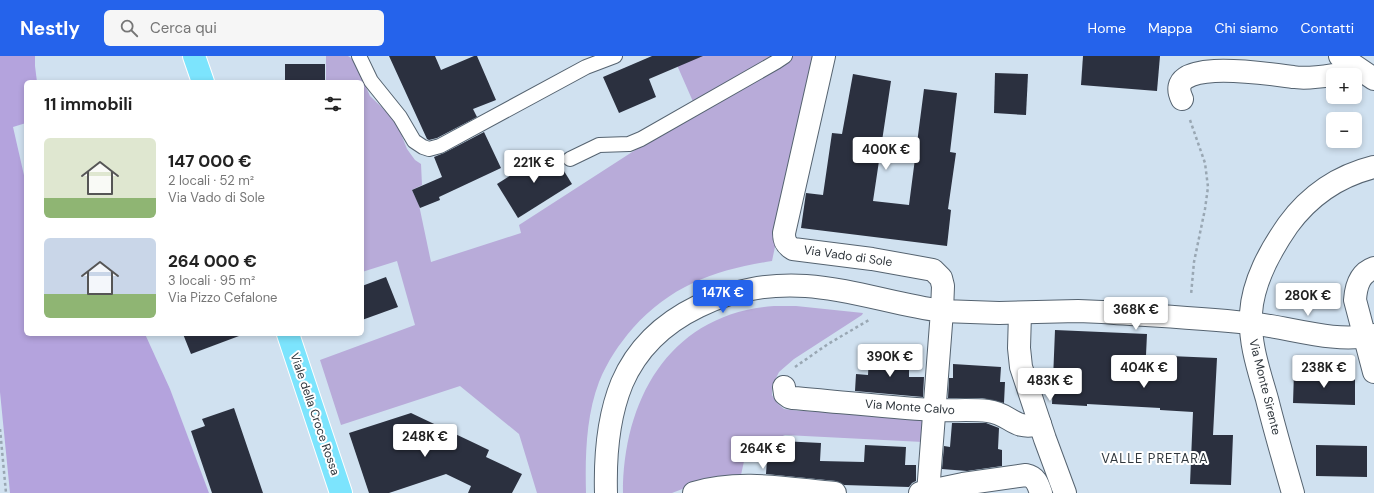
<!DOCTYPE html>
<html lang="it">
<head>
<meta charset="utf-8">
<style>
  body { margin:0; font-family:"DM Sans",sans-serif; background:#f6f6f6; color:#222; height:100vh; display:flex; flex-direction:column; font-size:15px; white-space:nowrap }
  * { box-sizing:border-box; margin:0 }
  p { font-size:13px; color:#767676 }
  .icon { flex:none; width:22px; height:22px; fill:none; stroke:currentColor; stroke-width:2; stroke-linecap:round; stroke-linejoin:round }
  .map { position:relative; flex:1; overflow:hidden }
  .drawer { position:absolute; left:24px; top:24px; width:340px; height:256px; display:flex; flex-direction:column; background:#fff; border-radius:6px; box-shadow:0 2px 6px #0003 }
  .drawer>* { flex:none }
  .controls { position:absolute; left:1326px; top:12px; display:grid; gap:8px }
  .controls a { display:grid; place-items:center; width:36px; height:36px; border-radius:6px; background:#fff; box-shadow:0 2px 6px #0003; font-size:20px }
  .price { position:absolute; translate:-50% -34px; padding:0 9px; border-radius:4px; background:#fff; color:#222; font-size:13px; line-height:26px; filter:drop-shadow(0 1px 2px #0008) }
  .price::after { content:''; position:absolute; left:50%; top:24px; width:12px; height:9px; margin-left:-6px; background:inherit; clip-path:polygon(0 0,100% 0,50% 100%) }
  .price.on { background:#2563eb; color:#fff }
  ul { padding:0; list-style:none }
  li { display:flex; align-items:center; gap:12px; height:100px; padding:0 20px }
  li span { display:grid; place-items:center; flex:none; width:112px; height:80px; border-radius:6px; color:#555 }
  li>.icon { margin-inline-start:auto }
  span .icon { width:48px; height:48px; fill:#fffc; stroke-width:1 }
  li b { font-size:17px }
  h2 { display:flex; justify-content:space-between; align-items:center; height:48px; padding:0 20px; font-size:17px }
  header { display:flex; align-items:center; gap:24px; box-sizing:border-box; height:56px; padding:0 20px; background:#2563eb; color:#fff }
  header strong { font-size:19px }
  nav { display:flex; gap:22px; margin-inline-start:auto; font-size:14px }
  .search { width:280px; height:36px; background:#f6f6f6; display:flex; align-items:center; gap:10px; box-sizing:border-box; padding:0 14px; border-radius:6px; color:#767676; font-size:15px }
  .map>svg:first-child { display:block }
  .green { fill:#b8abd9 }
  .forest { fill:#b4a3dd }
  .building { fill:#2b303f }
  .lines { fill:none; stroke-linecap:round; stroke-linejoin:round }
  .service-casing { stroke:#556370; stroke-width:16 }
  .minor-casing { stroke:#556370; stroke-width:24 }
  .primary-casing { stroke:#fff; stroke-width:24 }
  .path { stroke:#99a7b3; stroke-width:2.5; stroke-dasharray:3 3; stroke-linecap:butt }
  .service { stroke:#fff; stroke-width:14 }
  .minor { stroke:#fff; stroke-width:22 }
  .primary { stroke:#7ce4fd; stroke-width:22 }
  .labels { text-anchor:middle; stroke-width:4; stroke-linejoin:round; paint-order:stroke }
  .street-label { font-size:12px; fill:#30373d; stroke:#fff }
  .neighbourhood-label { font-size:13px; letter-spacing:1px; fill:#30373d; stroke:#fff }
</style>
</head>
<body>
<header>
<strong>Nestly</strong>
<div class="search"><svg class="icon" aria-label="search" viewBox="0 0 24 24"><circle cx="10" cy="10" r="6"/><path d="M15 15l6 6"/></svg>Cerca qui</div>
<nav><a>Home</a><a>Mappa</a><a>Chi siamo</a><a>Contatti</a></nav>
</header>
<div class="map">
<svg width="1374" height="437" viewBox="0 0 1374 437">
  <rect width="100%" height="100%" fill="#d0e1f0"/>
  <g class="green">
    <path d="M326 0H348L354 4 370 40 396 65 407 93 415 104 421 108 422 129 412 134 419 149 431 206 521 177 519 169 643 89 698 57 673 0H815L772 205C715 214 672 229 633 272 619 288 607 306 599 326 586 360 585 401 586 437H537L519 378 460 330 341 369 320 304 415 269 397 205 362 216V26H326Z"/>
    <path d="M774 250H796L863 257 862 259 794 303 779 316 772 330V339L777 347 784 353 791 354 924 363 923 386 785 379 746 396 741 419 685 432 672 437H623C623 342 671 257 774 250Z"/>
  </g>
  <polygon class="forest" points="0,0 35,0 35,10 37,26 26,26 26,67 13,71 26,128 26,278 145,278 170,333 209,437 10,437 0,336"/>
  <g class="building">
    <polygon points="389,0 435,0 441,14 474,0 477,0 496,44 473,53 477,61 437,82 429,84 427,83"/>
    <polygon points="652,0 703,0 649,23 656,41 619,57 603,21"/>
    <polygon points="1083,0 1160,0 1157,35 1081,29"/>
    <rect x="285" y="8" width="40" height="18"/>
    <polygon points="995,17 1028,18 1026,59 994,57"/>
    <polygon points="853,18 891,25 873,145 909,149 924,33 957,37 950,96 956,97 948,153 951,154 947,190 801,172 806,137 823,139 832,77 842,78"/>
    <polygon points="484,76 501,112 439,141 440,144 420,152 412,134 442,121 434,101 444,97"/>
    <polygon points="551,94 572,128 518,162 497,128"/>
    <polygon points="386,221 398,251 362,264 362,230"/>
    <polygon points="1055,274 1147,278 1146,299 1217,302 1213,379 1233,379 1231,429 1190,428 1193,356 1160,354 1160,352 1087,348 1087,350 1052,348"/>
    <polygon points="183,278 239,278 239,280 191,298"/>
    <polygon points="869,301 909,302 909,321 924,321 923,341 855,335 856,318 868,319"/>
    <polygon points="953,308 1001,311 1000,326 1005,326 1004,347 982,342 948,342 949,322 953,322"/>
    <polygon points="1294,316 1355,318 1355,349 1293,347"/>
    <polygon points="234,352 263,437 212,437 191,375 205,370 202,363"/>
    <polygon points="411,357 489,394 486,401 522,418 512,437 468,437 471,430 446,418 389,437 369,437 349,377"/>
    <polygon points="952,367 986,367 999,372 998,393 1002,394 1002,410 967,415 942,413 944,390 950,391"/>
    <polygon points="781,385 821,387 820,405 864,406 865,389 906,391 905,409 916,409 916,425 912,427 909,431 844,429 836,425 766,418 767,403 780,404"/>
    <polygon points="1316,389 1367,390 1367,421 1316,420"/>
  </g>
  <g class="lines">
    <g class="service-casing">
      <g id="service">
        <polyline points="359,0 371,25 400,61 414,85 423,91 429,93 440,90 586,11 615,0"/>
        <polyline points="570,103 599,89 629,88 641,83 776,6 785,0"/>
      </g>
    </g>
    <g class="minor-casing">
      <g id="minor">
        <path d="M824 0 784 177C784 185 786 189 793 193L872 203 933 214 941 222 943 230 942 255 999 257 1078 255 1102 256C1153 260 1205 262 1257 268 1296 273 1334 287 1374 279"/>
        <polyline points="1340,0 1374,23"/>
        <path d="M1182 43C1161 0 1269 18 1293 21 1306 23 1320 21 1333 19"/>
        <path d="M1374 212C1360 217 1356 229 1355 244L1374 316"/>
        <polyline points="1020,257 1019,292 1021,311 1045,383 1065,437"/>
        <path d="M784 331 785 338 789 341 793 342C840 346 887 351 933 354 952 355 970 353 988 355 1012 358 1012 375 1040 368"/>
        <path d="M606 437C605 401 608 361 622 327 652 257 734 225 806 230 852 233 896 249 942 255L928 437"/>
        <path d="M694 437C740 423 789 433 835 437"/>
        <path d="M920 437 963 428 1026 419C1036 421 1038 428 1041 437"/>
        <path d="M1293 437C1284 406 1275 375 1267 343 1259 315 1249 287 1251 257 1253 225 1270 195 1288 169 1310 139 1338 120 1374 111"/>
      </g>
    </g>
    <g class="primary-casing">
      <g id="primary">
        <polyline points="194,0 203,26"/>
        <polyline points="288,278 341,437"/>
      </g>
    </g>
    <g class="path">
      <polyline points="1190,64 1205,107 1208,131 1205,153 1194,206 1191,239"/>
      <polyline points="795,311 828,288 869,264"/>
      <polyline points="0,373 6,437"/>
    </g>
    <use href="#service" class="service"/>
    <use href="#minor" class="minor"/>
    <use href="#primary" class="primary"/>
  </g>
  <g class="labels">
    <g class="street-label">
      <text transform="translate(848 200) rotate(8)" y="4">Via Vado di Sole</text>
      <text transform="translate(1265 331) rotate(76)" y="4">Via Monte Sirente</text>
      <text transform="translate(910 351) rotate(4)" y="4">Via Monte Calvo</text>
      <text transform="translate(315 358) rotate(71)" y="4">Viale della Croce Rossa</text>
    </g>
    <g class="neighbourhood-label">
      <text x="1155" y="407">VALLE PRETARA</text>
    </g>
  </g>
</svg>
<div class="controls">
<a>+</a>
<a>−</a>
</div>
<b class="price" style="left:886px;top:115px">400K €</b>
<b class="price" style="left:534px;top:128px">221K €</b>
<b class="price on" style="left:723px;top:258px">147K €</b>
<b class="price" style="left:1308px;top:261px">280K €</b>
<b class="price" style="left:1136px;top:275px">368K €</b>
<b class="price" style="left:890px;top:322px">390K €</b>
<b class="price" style="left:1144px;top:333px">404K €</b>
<b class="price" style="left:1324px;top:333px">238K €</b>
<b class="price" style="left:1050px;top:346px">483K €</b>
<b class="price" style="left:425px;top:402px">248K €</b>
<b class="price" style="left:763px;top:414px">264K €</b>
<section class="drawer">
<h2>11 immobili<svg class="icon" aria-label="filters" viewBox="0 0 24 24"><path d="M4 7h16M4 17h16"/><circle cx="9" cy="7" r="2"/><circle cx="15" cy="17" r="2"/></svg></h2>
<ul>
<li><span style="background:linear-gradient(#dfe7d0 75%,#8fb573 0)"><svg class="icon" aria-label="home" viewBox="0 0 24 24"><path d="M3 11l9-7 9 7M6 9v11h12V9"/></svg></span><div><b>147 000 €</b><p>2 locali · 52 m²</p><p>Via Vado di Sole</p></div></li>
<li><span style="background:linear-gradient(#c9d6e8 70%,#8fb573 0)"><svg class="icon" aria-label="home" viewBox="0 0 24 24"><path d="M3 11l9-7 9 7M6 9v11h12V9"/></svg></span><div><b>264 000 €</b><p>3 locali · 95 m²</p><p>Via Pizzo Cefalone</p></div></li>
</ul>
</section>
</div>
</body>
</html>
